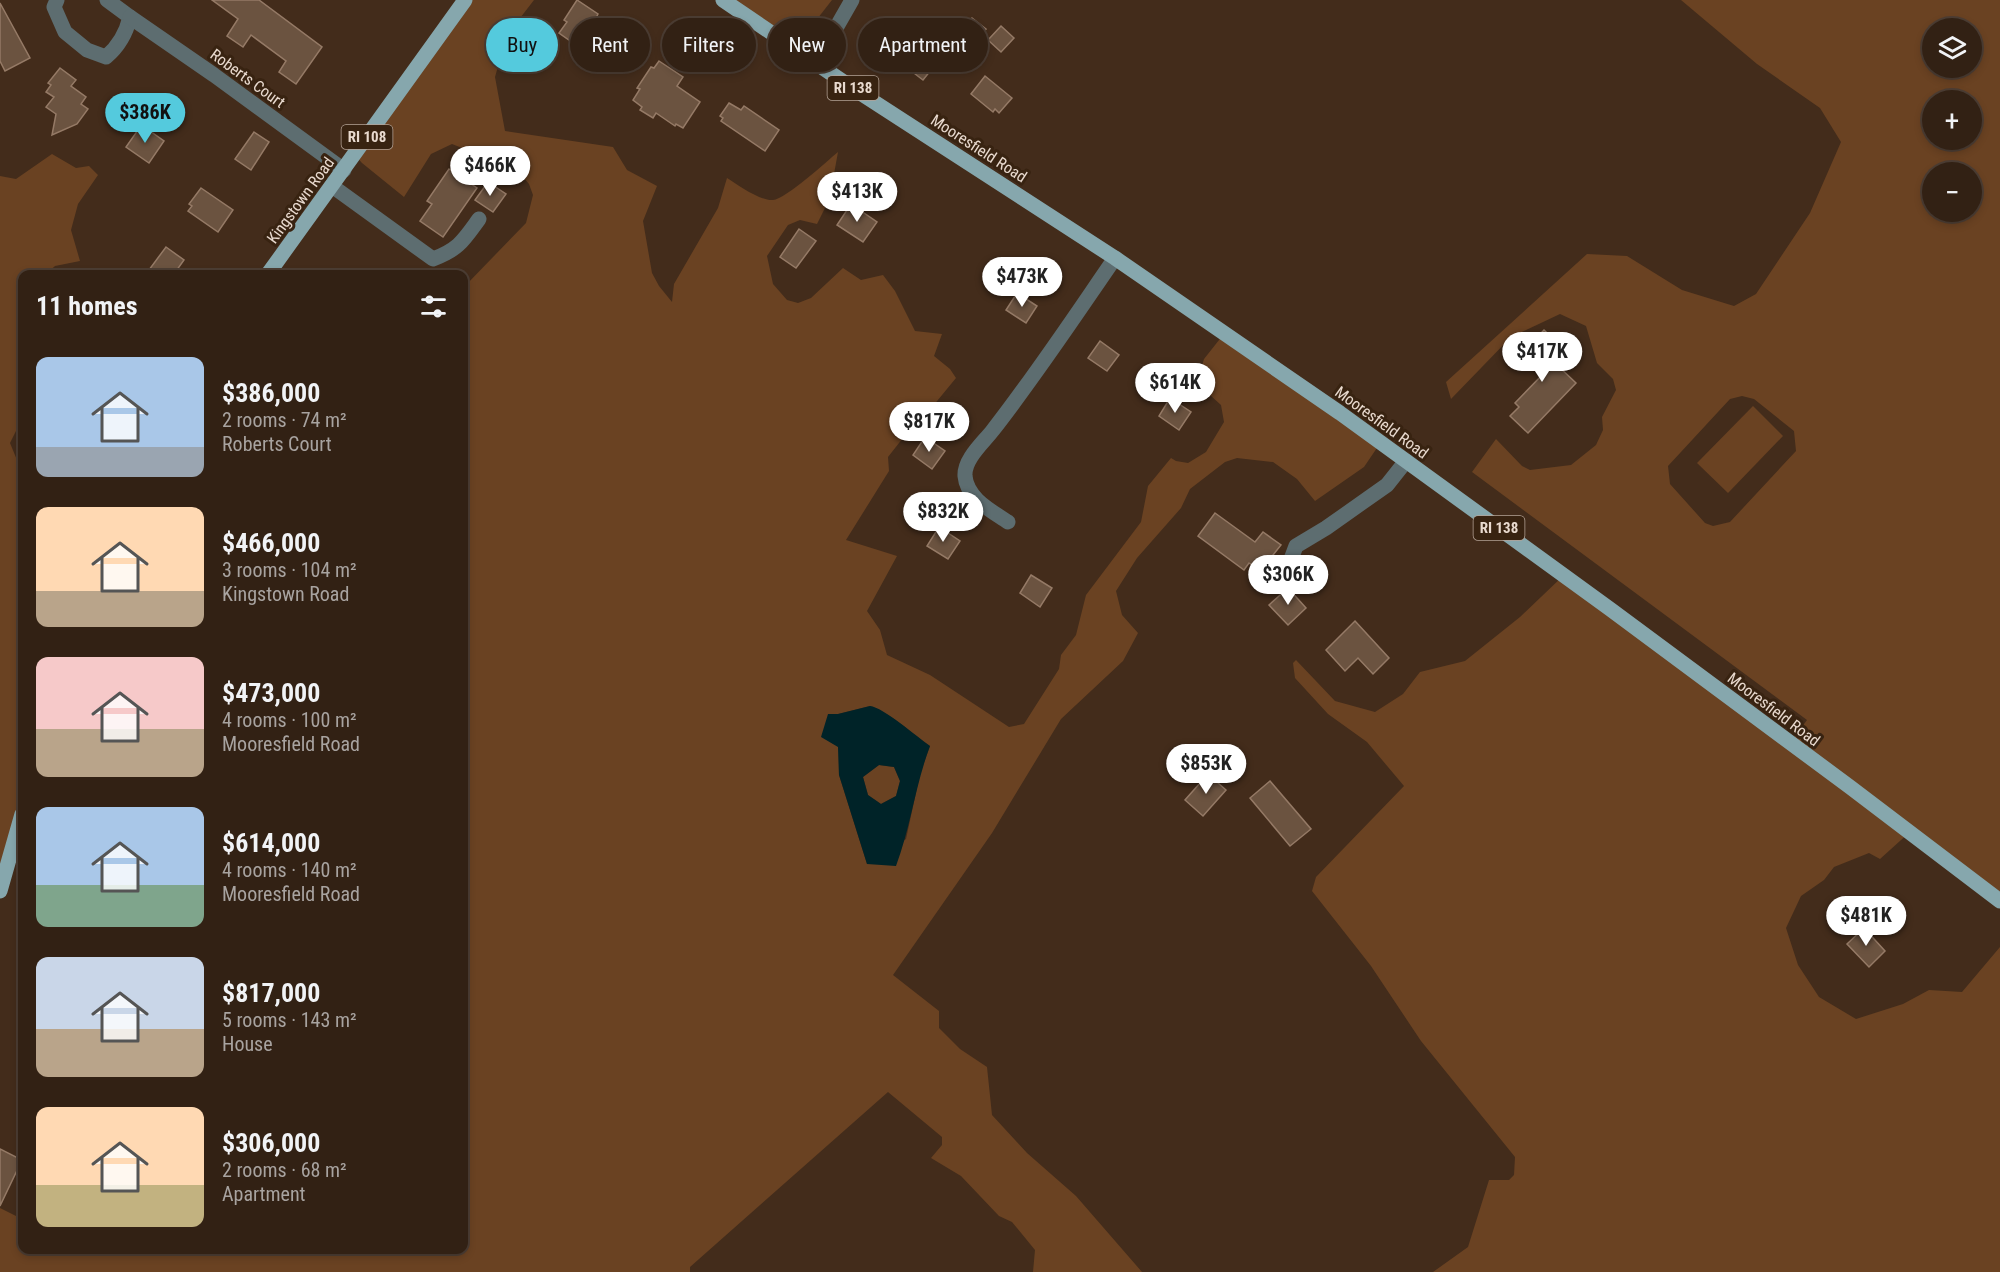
<!DOCTYPE html>
<html lang="en">
<head>
<meta charset="utf-8">
<style>
  body { margin:0; font-family:"Roboto Condensed",sans-serif; background:#3a291d; color:#f1f3f6; height:100vh; display:flex; flex-direction:column; font-size:22px; white-space:nowrap }
  * { box-sizing:border-box; margin:0 }
  p { font-size:20px; color:#a8a3a0 }
  .icon { flex:none; width:33px; height:33px; fill:none; stroke:currentColor; stroke-width:2; stroke-linecap:round; stroke-linejoin:round }
  .map { position:relative; flex:1; overflow:hidden }
  .sheet { position:absolute; left:18px; top:270px; width:450px; height:984px; display:flex; flex-direction:column; background:#322114; border-radius:12px; box-shadow:0 3px 9px #0003,0 0 0 2px #4d3e34 }
  .sheet>* { flex:none }
  .top-card { position:absolute; left:486px; top:18px; width:570px; height:54px; display:flex; gap:12px }
  .buttons { position:absolute; left:1922px; top:18px; display:grid; gap:12px }
  .buttons a { display:grid; place-items:center; width:60px; height:60px; border-radius:50%; background:#322114; box-shadow:0 3px 9px #0003,0 0 0 2px #4d3e34; font-size:30px }
  .price { position:absolute; translate:-50% -51px; padding:0 14px; border-radius:21px; background:#fff; color:#222; font-size:20px; line-height:39px; filter:drop-shadow(0 2px 3px #0008) }
  .price::after { content:''; position:absolute; left:50%; top:36px; width:18px; height:14px; margin-left:-9px; background:inherit; clip-path:polygon(0 0,100% 0,50% 100%) }
  .price.current { background:#54cadd; color:#111 }
  ul { padding:0; list-style:none }
  li { display:flex; align-items:center; gap:18px; height:150px; padding:0 18px }
  li span { display:grid; place-items:center; flex:none; width:168px; height:120px; border-radius:12px; color:#555 }
  li>.icon { margin-inline-start:auto }
  span .icon { width:72px; height:72px; fill:#fffc; stroke-width:1 }
  li b { font-size:26px }
  h2 { display:flex; justify-content:space-between; align-items:center; height:72px; padding:0 18px; font-size:26px }
  .chip { padding:0 21px; border-radius:27px; background:#322114; box-shadow:0 3px 9px #0003,0 0 0 2px #4d3e34; font-size:21px; line-height:54px }
  .chip.current { background:#54cadd; color:#111 }
  .map>svg:first-child { display:block }
  .green { fill:#6a4222; fill-rule:evenodd }
  .water { fill:#002328; fill-rule:evenodd }
  .building { fill:#6b5340; stroke:#957a66; stroke-width:1.5 }
  .lines { fill:none; stroke-linecap:round; stroke-linejoin:round }
  .minor { stroke:#5d6d70; stroke-width:15 }
  .major { stroke:#86a7ad; stroke-width:15 }
  .labels { text-anchor:middle; stroke-width:6; stroke-linejoin:round; paint-order:stroke }
  .shield { fill:#382311; stroke:#b4a396; stroke-width:1.5 }
  .shield-label { font-size:15px; font-weight:bold; fill:#e9dacf }
  .street-label { font-size:16px; fill:#e9dacf; stroke:#382311 }
</style>
</head>
<body>
<div class="map">
<svg width="2000" height="1272" viewBox="0 0 2000 1272">
  <rect width="100%" height="100%" fill="#432c1b"/>
  <g class="green">
    <path d="M463 0H534L507 35 495 77 505 131 613 147 627 170 657 186 643 221 652 273 659 286 672 302 674 284 718 208 727 178C738 185 760 201 773 200 786 199 827 161 838 152L834 174 838 182 817 224 800 220 788 225 767 256 773 284 787 300 798 303 811 298 843 268 861 280 883 275 895 291 915 331 942 334 934 356 950 369 956 378 919 423 914 424 888 457 889 471 846 540 897 556 867 611 880 630 887 655 930 675 1009 727 1024 724 1059 669 1061 655 1076 635 1086 595 1141 522 1148 486 1171 458 1176 461 1188 463 1206 452 1224 422 1221 405 1200 386 1198 379 1204 359 1223 335 1381 442 1364 467 1315 501 1297 479 1273 462 1237 458 1225 462 1190 489 1181 508 1137 558 1116 591 1122 615 1138 633 1123 661 1061 719 992 833 893 975 939 1011V1028L960 1049 987 1067 992 1115 1027 1153 1076 1196 1142 1272H1033L1035 1250 1012 1222 999 1216 961 1176 931 1158 942 1145V1137L888 1092 690 1267V1272H0V1208L16 1216 22 1214V1250H464V306L466 301 464 287 526 223 533 195 529 184 516 169 498 161 486 163 472 152 452 144 431 154 404 197 362 163 354 154ZM870 706C892 714 910 732 930 746L920 774 906 839 867 864 839 775 838 714Z"/>
    <polygon points="729,0 832,0 796,46"/>
    <path d="M1681 0H2000V899L1911 831 1880 859 1869 853 1834 867 1824 880 1801 896 1786 928 1798 965 1819 997 1856 1019 1903 1004 1929 990 1962 992 2000 947V1272H1433L1468 1247 1489 1180H1509L1514 1175 1515 1157 1421 1041 1371 966 1312 891 1316 877 1404 786 1367 742 1328 714 1295 678 1293 663 1296 660 1335 701 1375 712 1403 694 1420 672 1465 661 1520 617 1564 575 1794 738 1807 720 1472 472 1496 439 1522 466 1530 470 1571 465 1596 445 1603 430 1602 417 1616 390 1613 379 1597 363 1586 326 1560 314 1511 337 1451 399 1446 382 1587 254 1627 256 1682 290 1734 306 1756 294 1810 213 1841 142 1820 108 1757 64ZM1932 28H1971V68H1932ZM1932 100H1971V140H1932ZM1932 172H1971V212H1932ZM1742 396 1754 399 1794 431 1796 451 1730 522 1713 526 1705 523 1670 484 1668 466 1730 399Z"/>
    <polygon points="52,154 76,168 89,166 98,175 78,204 71,230 80,261 55,266 46,274 22,274 22,402 20,408 20,423 10,443 17,460 22,465 22,865 11,861 0,866 0,176 16,179"/>
    <polygon points="1753,406 1783,436 1728,493 1697,463"/>
    <polygon points="879,765 894,767 900,781 896,796 881,804 868,795 863,777"/>
  </g>
  <g class="water">
    <circle cx="584" cy="57" r="11"/>
    <path d="M870 706C883 707 917 737 930 746 915 786 911 826 896 866L867 864 839 775 838 747 821 737 828 714H838ZM879 765 894 767 900 781 896 796 881 804 868 795 863 777Z"/>
  </g>
  <g class="building">
    <polygon points="212,0 259,0 322,47 296,84 279,72 286,61 251,35 243,47 227,36 238,19"/>
    <polygon points="577,0 598,14 597,16 601,19 591,34 586,31 576,45 559,33 567,22 564,20"/>
    <polygon points="0,3 30,58 5,71 0,61"/>
    <polygon points="972,18 986,29 974,44 959,33"/>
    <polygon points="1001,26 1014,38 1001,52 988,40"/>
    <polygon points="940,27 956,39 923,80 906,67"/>
    <polygon points="659,61 683,77 677,86 700,102 683,128 676,124 675,126 656,113 653,118 640,110 642,107 633,100 640,89 637,88 651,67 654,68"/>
    <polygon points="60,68 76,80 71,86 86,97 81,104 88,109 77,124 52,135 56,114 46,107 54,97 46,92 51,85 48,83"/>
    <polygon points="985,76 1012,98 999,113 995,109 993,112 971,94"/>
    <polygon points="729,103 741,110 744,106 779,130 765,151 721,121 723,118 720,116"/>
    <polygon points="140,127 145,131 147,129 164,141 149,163 126,147"/>
    <polygon points="254,132 269,142 251,170 235,159"/>
    <polygon points="449,169 477,188 443,237 420,221 432,204 427,201"/>
    <polygon points="488,182 506,194 493,212 475,200"/>
    <polygon points="201,188 233,210 218,232 188,211 192,206 189,204"/>
    <polygon points="851,204 877,222 863,242 837,225"/>
    <polygon points="799,229 816,241 796,268 780,257"/>
    <polygon points="166,247 184,260 174,274 146,274"/>
    <polygon points="1017,293 1037,306 1026,323 1006,310"/>
    <polygon points="1544,330 1563,348 1553,358 1558,363 1556,364 1576,383 1528,433 1510,416 1519,407 1515,403 1544,373 1522,353"/>
    <polygon points="1100,341 1119,355 1107,371 1088,358"/>
    <polygon points="1170,398 1191,412 1179,430 1159,416"/>
    <polygon points="925,437 945,451 932,469 913,455"/>
    <polygon points="1215,513 1255,542 1263,532 1281,545 1273,555 1276,558 1265,574 1249,563 1244,570 1198,536"/>
    <polygon points="939,527 960,541 948,559 927,546"/>
    <polygon points="1031,575 1052,588 1040,607 1020,593"/>
    <polygon points="1288,588 1306,608 1288,625 1269,605"/>
    <polygon points="1355,621 1389,658 1373,674 1358,658 1345,671 1326,650"/>
    <polygon points="1208,774 1226,790 1203,816 1185,800"/>
    <polygon points="1270,781 1311,829 1290,846 1250,798"/>
    <polygon points="1864,928 1885,951 1869,967 1847,944"/>
    <polygon points="0,1149 22,1160 0,1206"/>
  </g>
  <g class="lines">
    <g class="minor">
      <path d="M57 0 54 7 65 32 87 50 106 57C119 46 126 34 130 17L107 0"/>
      <polyline points="130,17 214,75 344,170"/>
      <polyline points="816,63 852,0"/>
      <path d="M332 186 433 259C459 249 463 241 479 219"/>
      <path d="M1008 522C992 511 967 499 965 476 964 459 983 443 993 430 1036 375 1075 316 1115 258"/>
      <polyline points="1290,562 1296,546 1326,528 1387,485 1406,461"/>
    </g>
    <g class="major">
      <polyline points="723,0 851,87 1115,258 1340,413 1610,609 1850,787 2000,901"/>
      <polyline points="268,274 465,0"/>
      <polyline points="0,891 22,814"/>
    </g>
  </g>
  <g class="labels">
    <g class="shield">
      <rect x="827.5" y="76" width="51" height="24" rx="4.5"/>
      <rect x="341.5" y="125" width="51" height="24" rx="4.5"/>
      <rect x="1473.5" y="516" width="51" height="24" rx="4.5"/>
    </g>
    <g class="shield-label">
      <text x="853" y="93">RI 138</text>
      <text x="367" y="142">RI 108</text>
      <text x="1499" y="533">RI 138</text>
    </g>
    <g class="street-label">
      <text transform="translate(248 78) rotate(36)" y="6">Roberts Court</text>
      <text transform="translate(979 148) rotate(33)" y="6">Mooresfield Road</text>
      <text transform="translate(300 200) rotate(-54)" y="6">Kingstown Road</text>
      <text transform="translate(1382 422) rotate(36)" y="6">Mooresfield Road</text>
      <text transform="translate(1774 709) rotate(37)" y="6">Mooresfield Road</text>
    </g>
  </g>
</svg>
<div class="buttons">
<a><svg class="icon" aria-label="layers" viewBox="0 0 24 24"><path d="M12 4l9 5-9 5-9-5zM3 14l9 5 9-5"/></svg></a>
<a>+</a>
<a>−</a>
</div>
<b class="price current" style="left:145px;top:144px">$386K</b>
<b class="price" style="left:490px;top:197px">$466K</b>
<b class="price" style="left:857px;top:223px">$413K</b>
<b class="price" style="left:1022px;top:308px">$473K</b>
<b class="price" style="left:1542px;top:383px">$417K</b>
<b class="price" style="left:1175px;top:414px">$614K</b>
<b class="price" style="left:929px;top:453px">$817K</b>
<b class="price" style="left:943px;top:543px">$832K</b>
<b class="price" style="left:1288px;top:606px">$306K</b>
<b class="price" style="left:1206px;top:795px">$853K</b>
<b class="price" style="left:1866px;top:947px">$481K</b>
<div class="top-card">
<a class="chip current">Buy</a>
<a class="chip">Rent</a>
<a class="chip">Filters</a>
<a class="chip">New</a>
<a class="chip">Apartment</a>
</div>
<section class="sheet">
<h2>11 homes<svg class="icon" aria-label="filters" viewBox="0 0 24 24"><path d="M4 7h16M4 17h16"/><circle cx="9" cy="7" r="2"/><circle cx="15" cy="17" r="2"/></svg></h2>
<ul>
<li><span style="background:linear-gradient(#a9c7e8 75%,#9aa5b1 0)"><svg class="icon" aria-label="home" viewBox="0 0 24 24"><path d="M3 11l9-7 9 7M6 9v11h12V9"/></svg></span><div><b>$386,000</b><p>2 rooms · 74 m²</p><p>Roberts Court</p></div></li>
<li><span style="background:linear-gradient(#ffd9b3 70%,#b9a48a 0)"><svg class="icon" aria-label="home" viewBox="0 0 24 24"><path d="M3 11l9-7 9 7M6 9v11h12V9"/></svg></span><div><b>$466,000</b><p>3 rooms · 104 m²</p><p>Kingstown Road</p></div></li>
<li><span style="background:linear-gradient(#f6c9c9 60%,#b9a48a 0)"><svg class="icon" aria-label="home" viewBox="0 0 24 24"><path d="M3 11l9-7 9 7M6 9v11h12V9"/></svg></span><div><b>$473,000</b><p>4 rooms · 100 m²</p><p>Mooresfield Road</p></div></li>
<li><span style="background:linear-gradient(#a9c7e8 65%,#7fa58c 0)"><svg class="icon" aria-label="home" viewBox="0 0 24 24"><path d="M3 11l9-7 9 7M6 9v11h12V9"/></svg></span><div><b>$614,000</b><p>4 rooms · 140 m²</p><p>Mooresfield Road</p></div></li>
<li><span style="background:linear-gradient(#c9d6e8 60%,#b9a48a 0)"><svg class="icon" aria-label="home" viewBox="0 0 24 24"><path d="M3 11l9-7 9 7M6 9v11h12V9"/></svg></span><div><b>$817,000</b><p>5 rooms · 143 m²</p><p>House</p></div></li>
<li><span style="background:linear-gradient(#ffd9b3 65%,#c2b280 0)"><svg class="icon" aria-label="home" viewBox="0 0 24 24"><path d="M3 11l9-7 9 7M6 9v11h12V9"/></svg></span><div><b>$306,000</b><p>2 rooms · 68 m²</p><p>Apartment</p></div></li>
</ul>
</section>
</div>
</body>
</html>
